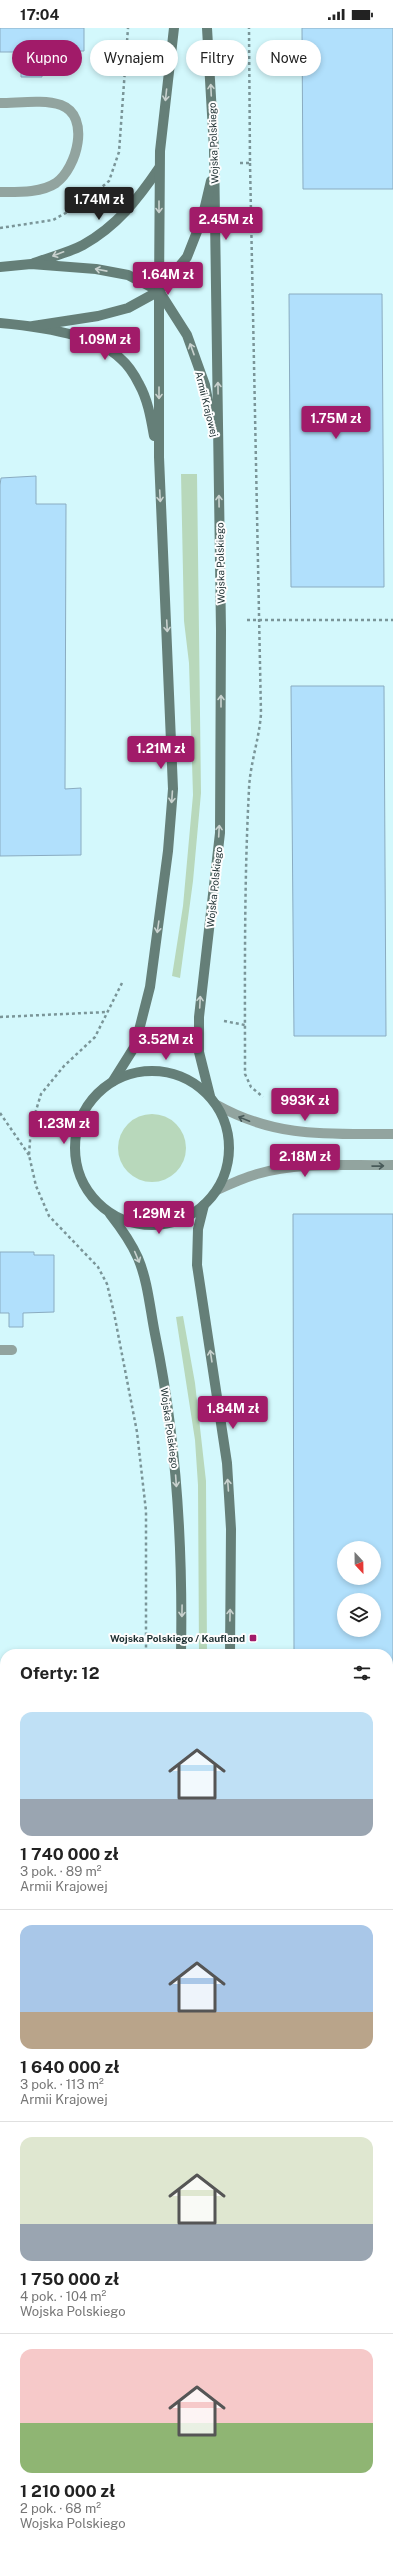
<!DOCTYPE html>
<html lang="pl">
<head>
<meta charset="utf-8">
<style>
  body { margin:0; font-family:"Public Sans",sans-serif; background:#f6f6f6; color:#222; height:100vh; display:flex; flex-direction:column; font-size:15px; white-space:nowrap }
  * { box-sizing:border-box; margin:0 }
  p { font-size:13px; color:#767676 }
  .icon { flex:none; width:22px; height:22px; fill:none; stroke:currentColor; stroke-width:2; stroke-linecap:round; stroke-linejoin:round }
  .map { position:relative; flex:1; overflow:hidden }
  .drawer { position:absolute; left:0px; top:1621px; width:393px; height:904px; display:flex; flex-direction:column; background:#fff; border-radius:16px 16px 0 0; box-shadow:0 2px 6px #0003 }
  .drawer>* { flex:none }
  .hud { position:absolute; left:12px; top:12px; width:369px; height:36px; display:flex; gap:8px }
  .needle { width:26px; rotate:158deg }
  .controls { position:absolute; left:337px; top:1513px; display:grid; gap:8px }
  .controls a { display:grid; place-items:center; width:44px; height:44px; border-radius:50%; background:#fff; box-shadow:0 2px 6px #0003; font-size:20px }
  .price { position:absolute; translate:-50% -34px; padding:0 9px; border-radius:4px; background:#a11b69; color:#fff; font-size:13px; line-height:26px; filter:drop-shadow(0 1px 2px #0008) }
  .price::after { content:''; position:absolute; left:50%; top:24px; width:12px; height:9px; margin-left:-6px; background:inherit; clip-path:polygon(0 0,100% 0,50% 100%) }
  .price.selected { background:#222; color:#fff }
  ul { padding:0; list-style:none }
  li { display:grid; align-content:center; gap:8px; height:212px; padding:0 20px }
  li+li { border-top:1px solid #e0e0e0 }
  li span { display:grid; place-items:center; height:124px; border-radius:12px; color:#555 }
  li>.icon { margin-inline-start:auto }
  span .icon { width:72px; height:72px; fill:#fffc; stroke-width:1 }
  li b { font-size:17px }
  h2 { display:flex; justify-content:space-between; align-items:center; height:48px; padding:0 20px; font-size:17px }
  .tag { padding:0 14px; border-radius:18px; background:#fff; box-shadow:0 2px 6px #0003; font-size:14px; line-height:36px }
  .tag.selected { background:#a11b69; color:#fff }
  .status { display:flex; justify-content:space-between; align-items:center; height:28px; padding:0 20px; background:#fff; direction:ltr }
  .status svg { height:11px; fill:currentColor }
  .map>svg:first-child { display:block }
  .green { fill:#b8d8bb }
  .building { fill:#b1e0fc; stroke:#8aacc1; fill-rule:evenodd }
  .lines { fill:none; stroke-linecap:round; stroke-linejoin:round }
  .path { stroke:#7a9598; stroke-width:2.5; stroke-dasharray:3 3; stroke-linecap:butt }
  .lane { stroke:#92a49f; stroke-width:10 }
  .street { stroke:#92a49f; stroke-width:10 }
  .secondary { stroke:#657f78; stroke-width:10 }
  .oneway { stroke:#c8d1ce }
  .oneway2 { stroke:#485a59 }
  .poi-dot { fill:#a11b69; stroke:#fdfdfd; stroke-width:1.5 }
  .labels { text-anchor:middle; stroke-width:4; stroke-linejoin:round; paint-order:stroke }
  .street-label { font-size:10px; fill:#203234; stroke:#fdfdfd }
  .poi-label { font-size:10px; font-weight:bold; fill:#203234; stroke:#fdfdfd; text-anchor:end }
</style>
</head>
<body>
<div class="status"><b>17:04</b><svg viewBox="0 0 49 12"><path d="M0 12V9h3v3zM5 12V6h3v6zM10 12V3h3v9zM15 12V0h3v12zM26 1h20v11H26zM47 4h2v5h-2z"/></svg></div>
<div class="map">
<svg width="393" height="2525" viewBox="0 0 393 2525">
  <rect width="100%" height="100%" fill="#d3f8fc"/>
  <g class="green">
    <polygon points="181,446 197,446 201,765 193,853 180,950 172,948 183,878 193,767 189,635 184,593"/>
    <circle cx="152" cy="1120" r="34"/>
    <polygon points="183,1288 195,1355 206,1453 207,1626 199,1626 198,1457 195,1412 176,1289"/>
    <polygon points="5,2333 5,2520 141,2520 141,2525 0,2525 0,2334"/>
  </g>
  <g class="building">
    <polygon points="0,0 84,0 84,23 41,23 42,49 21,49 21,24 0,24"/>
    <polygon points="302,0 393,0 393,161 303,161"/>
    <polygon points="289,266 382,266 384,559 291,559"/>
    <polygon points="36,448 36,476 66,476 65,761 81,760 81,827 0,828 0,457 1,450"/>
    <polygon points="291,658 384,658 386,1008 294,1008"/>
    <path d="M293 1186H393V2044H388V1626H294ZM344 1520H374V1550H344ZM344 1572H374V1602H344Z"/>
    <polygon points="0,1224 34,1224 34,1227 54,1227 54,1284 23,1285 23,1299 9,1299 9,1285 0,1285"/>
    <rect x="0" y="1708" width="5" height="36"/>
    <rect x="0" y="1744" width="5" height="47"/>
    <polygon points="0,1791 5,1791 5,1876 0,1877"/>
    <polygon points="0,2022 5,2022 5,2152 0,2153"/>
    <polygon points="389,2259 393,2273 393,2504 388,2489"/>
  </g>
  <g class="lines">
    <g class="path">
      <polyline points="240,135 250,135 249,0"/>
      <path d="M250 135 261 686C259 712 250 736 249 761 244 856 245 951 245 1046L251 1059 263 1069"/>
      <polyline points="0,200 53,192 82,176 109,153 119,124 128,0"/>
      <polyline points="247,592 393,592"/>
      <polyline points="122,955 95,1009 64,1038 41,1066 31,1099 29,1127 36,1158 49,1188 98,1239 107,1256 114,1285 137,1404 146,1483 146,1626"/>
      <polyline points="0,989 107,984"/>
      <polyline points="224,993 245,997"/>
      <polyline points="0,1085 29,1127"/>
      <polyline points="0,2315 5,2313"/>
      <polyline points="159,2525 159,2520"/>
    </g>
    <g class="lane">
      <path d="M0 75C18 75 44 71 61 77 91 88 77 140 56 155 41 165 18 164 0 164"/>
      <polyline points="0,1322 12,1322"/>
    </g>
    <g class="street">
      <path d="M217 1077C276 1110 328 1106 393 1106"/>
      <path d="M217 1162C230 1156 243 1150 257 1146 300 1133 349 1138 393 1137"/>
    </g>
    <g class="secondary">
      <polyline points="207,0 214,121 221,602 220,805 199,989 199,1024 210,1068"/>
      <path d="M34 235C50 229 68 225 83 217 117 198 138 171 159 140"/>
      <polyline points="0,239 31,236 96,241 128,247 159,263 187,307 205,357 214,403"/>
      <path d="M0 295C34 298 96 306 121 331 128 337 135 348 139 356 148 372 151 391 154 408"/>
      <polyline points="33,298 98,288 128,280 159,263 187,229 202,191 211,153"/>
      <circle cx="152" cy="1120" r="77"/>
      <polyline points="113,1053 135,1018 150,959 168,823 173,761 159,429 159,263 160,123 174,0"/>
      <polyline points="204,1177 198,1201 197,1237 227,1435 231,1501 230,1626"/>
      <path d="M110 1186C121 1200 131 1214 138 1230 148 1254 150 1281 155 1306 177 1412 183 1519 181 1626"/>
      <polyline points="388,2144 393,2143"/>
      <polyline points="0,2260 5,2259"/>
      <polyline points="224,2525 224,2520"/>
    </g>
  </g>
  <defs><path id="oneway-shaft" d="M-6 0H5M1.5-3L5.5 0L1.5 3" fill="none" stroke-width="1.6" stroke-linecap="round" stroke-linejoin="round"/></defs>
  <g class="oneway">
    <use href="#oneway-shaft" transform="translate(211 62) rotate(-93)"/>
    <use href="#oneway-shaft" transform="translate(166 67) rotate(96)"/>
    <use href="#oneway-shaft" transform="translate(159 179) rotate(90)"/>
    <use href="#oneway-shaft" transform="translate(58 226) rotate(159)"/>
    <use href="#oneway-shaft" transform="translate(101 242) rotate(-169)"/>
    <use href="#oneway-shaft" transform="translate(192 321) rotate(-110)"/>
    <use href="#oneway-shaft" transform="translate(218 360) rotate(-91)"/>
    <use href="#oneway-shaft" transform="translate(159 365) rotate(90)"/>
    <use href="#oneway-shaft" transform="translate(160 468) rotate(87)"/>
    <use href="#oneway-shaft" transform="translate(219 473) rotate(-91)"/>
    <use href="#oneway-shaft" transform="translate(167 598) rotate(87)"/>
    <use href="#oneway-shaft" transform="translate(221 673) rotate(-90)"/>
    <use href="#oneway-shaft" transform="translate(172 769) rotate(94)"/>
    <use href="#oneway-shaft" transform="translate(219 803) rotate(-87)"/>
    <use href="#oneway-shaft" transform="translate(158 899) rotate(98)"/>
    <use href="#oneway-shaft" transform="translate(200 974) rotate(-87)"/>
    <use href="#oneway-shaft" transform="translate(137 1229) rotate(67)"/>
    <use href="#oneway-shaft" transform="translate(211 1328) rotate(-99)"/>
    <use href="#oneway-shaft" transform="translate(176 1453) rotate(86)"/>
    <use href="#oneway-shaft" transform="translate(228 1457) rotate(-94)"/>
    <use href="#oneway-shaft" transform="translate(182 1583) rotate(91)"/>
    <use href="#oneway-shaft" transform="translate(230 1587) rotate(-89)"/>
  </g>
  <g class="oneway2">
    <use href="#oneway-shaft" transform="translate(244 1091) rotate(-158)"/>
    <use href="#oneway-shaft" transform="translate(378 1138) rotate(-1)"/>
  </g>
  <rect class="poi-dot" x="249" y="1606" width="8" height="8" rx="2"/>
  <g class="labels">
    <g class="street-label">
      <text transform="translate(213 115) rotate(-92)" y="4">Wojska Polskiego</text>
      <text transform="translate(207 376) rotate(76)" y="4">Armii Krajowej</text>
      <text transform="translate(220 535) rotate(-91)" y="4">Wojska Polskiego</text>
      <text transform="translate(214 859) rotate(-84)" y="4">Wojska Polskiego</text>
      <text transform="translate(170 1400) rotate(82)" y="4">Wojska Polskiego</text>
    </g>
    <g class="poi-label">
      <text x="245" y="1614">Wojska Polskiego / Kaufland</text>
    </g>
  </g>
</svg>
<div class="controls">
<a><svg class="needle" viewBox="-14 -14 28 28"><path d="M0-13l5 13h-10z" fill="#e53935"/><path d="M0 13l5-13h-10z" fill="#767676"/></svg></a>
<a><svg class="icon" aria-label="layers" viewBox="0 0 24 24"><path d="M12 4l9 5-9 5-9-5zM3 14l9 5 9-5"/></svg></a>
</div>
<b class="price selected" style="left:99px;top:193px">1.74M zł</b>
<b class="price" style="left:226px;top:213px">2.45M zł</b>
<b class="price" style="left:168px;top:268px">1.64M zł</b>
<b class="price" style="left:105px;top:333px">1.09M zł</b>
<b class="price" style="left:336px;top:412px">1.75M zł</b>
<b class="price" style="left:161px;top:742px">1.21M zł</b>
<b class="price" style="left:166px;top:1033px">3.52M zł</b>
<b class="price" style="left:305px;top:1094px">993K zł</b>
<b class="price" style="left:64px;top:1117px">1.23M zł</b>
<b class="price" style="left:305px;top:1150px">2.18M zł</b>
<b class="price" style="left:159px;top:1207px">1.29M zł</b>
<b class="price" style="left:233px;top:1402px">1.84M zł</b>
<div class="hud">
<a class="tag selected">Kupno</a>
<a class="tag">Wynajem</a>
<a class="tag">Filtry</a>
<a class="tag">Nowe</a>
</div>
<section class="drawer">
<h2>Oferty: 12<svg class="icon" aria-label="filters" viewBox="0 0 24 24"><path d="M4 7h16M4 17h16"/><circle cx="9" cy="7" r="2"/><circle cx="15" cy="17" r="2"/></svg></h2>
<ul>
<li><span style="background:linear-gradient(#bfe0f5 70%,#9aa5b1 0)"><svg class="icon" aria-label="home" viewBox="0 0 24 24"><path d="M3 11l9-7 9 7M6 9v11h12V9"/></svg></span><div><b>1 740 000 zł</b><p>3 pok. · 89 m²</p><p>Armii Krajowej</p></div></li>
<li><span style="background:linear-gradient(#a9c7e8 70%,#b9a48a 0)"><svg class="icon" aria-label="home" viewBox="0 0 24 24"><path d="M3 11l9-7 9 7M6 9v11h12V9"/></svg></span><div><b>1 640 000 zł</b><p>3 pok. · 113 m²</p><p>Armii Krajowej</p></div></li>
<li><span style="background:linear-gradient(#dfe7d0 70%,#9aa5b1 0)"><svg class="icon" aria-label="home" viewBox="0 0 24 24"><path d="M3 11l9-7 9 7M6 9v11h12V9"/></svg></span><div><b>1 750 000 zł</b><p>4 pok. · 104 m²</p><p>Wojska Polskiego</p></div></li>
<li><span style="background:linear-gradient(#f6c9c9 60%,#8fb573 0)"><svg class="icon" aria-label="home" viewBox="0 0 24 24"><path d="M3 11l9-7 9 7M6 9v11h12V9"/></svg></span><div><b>1 210 000 zł</b><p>2 pok. · 68 m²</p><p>Wojska Polskiego</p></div></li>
</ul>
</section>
</div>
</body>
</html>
